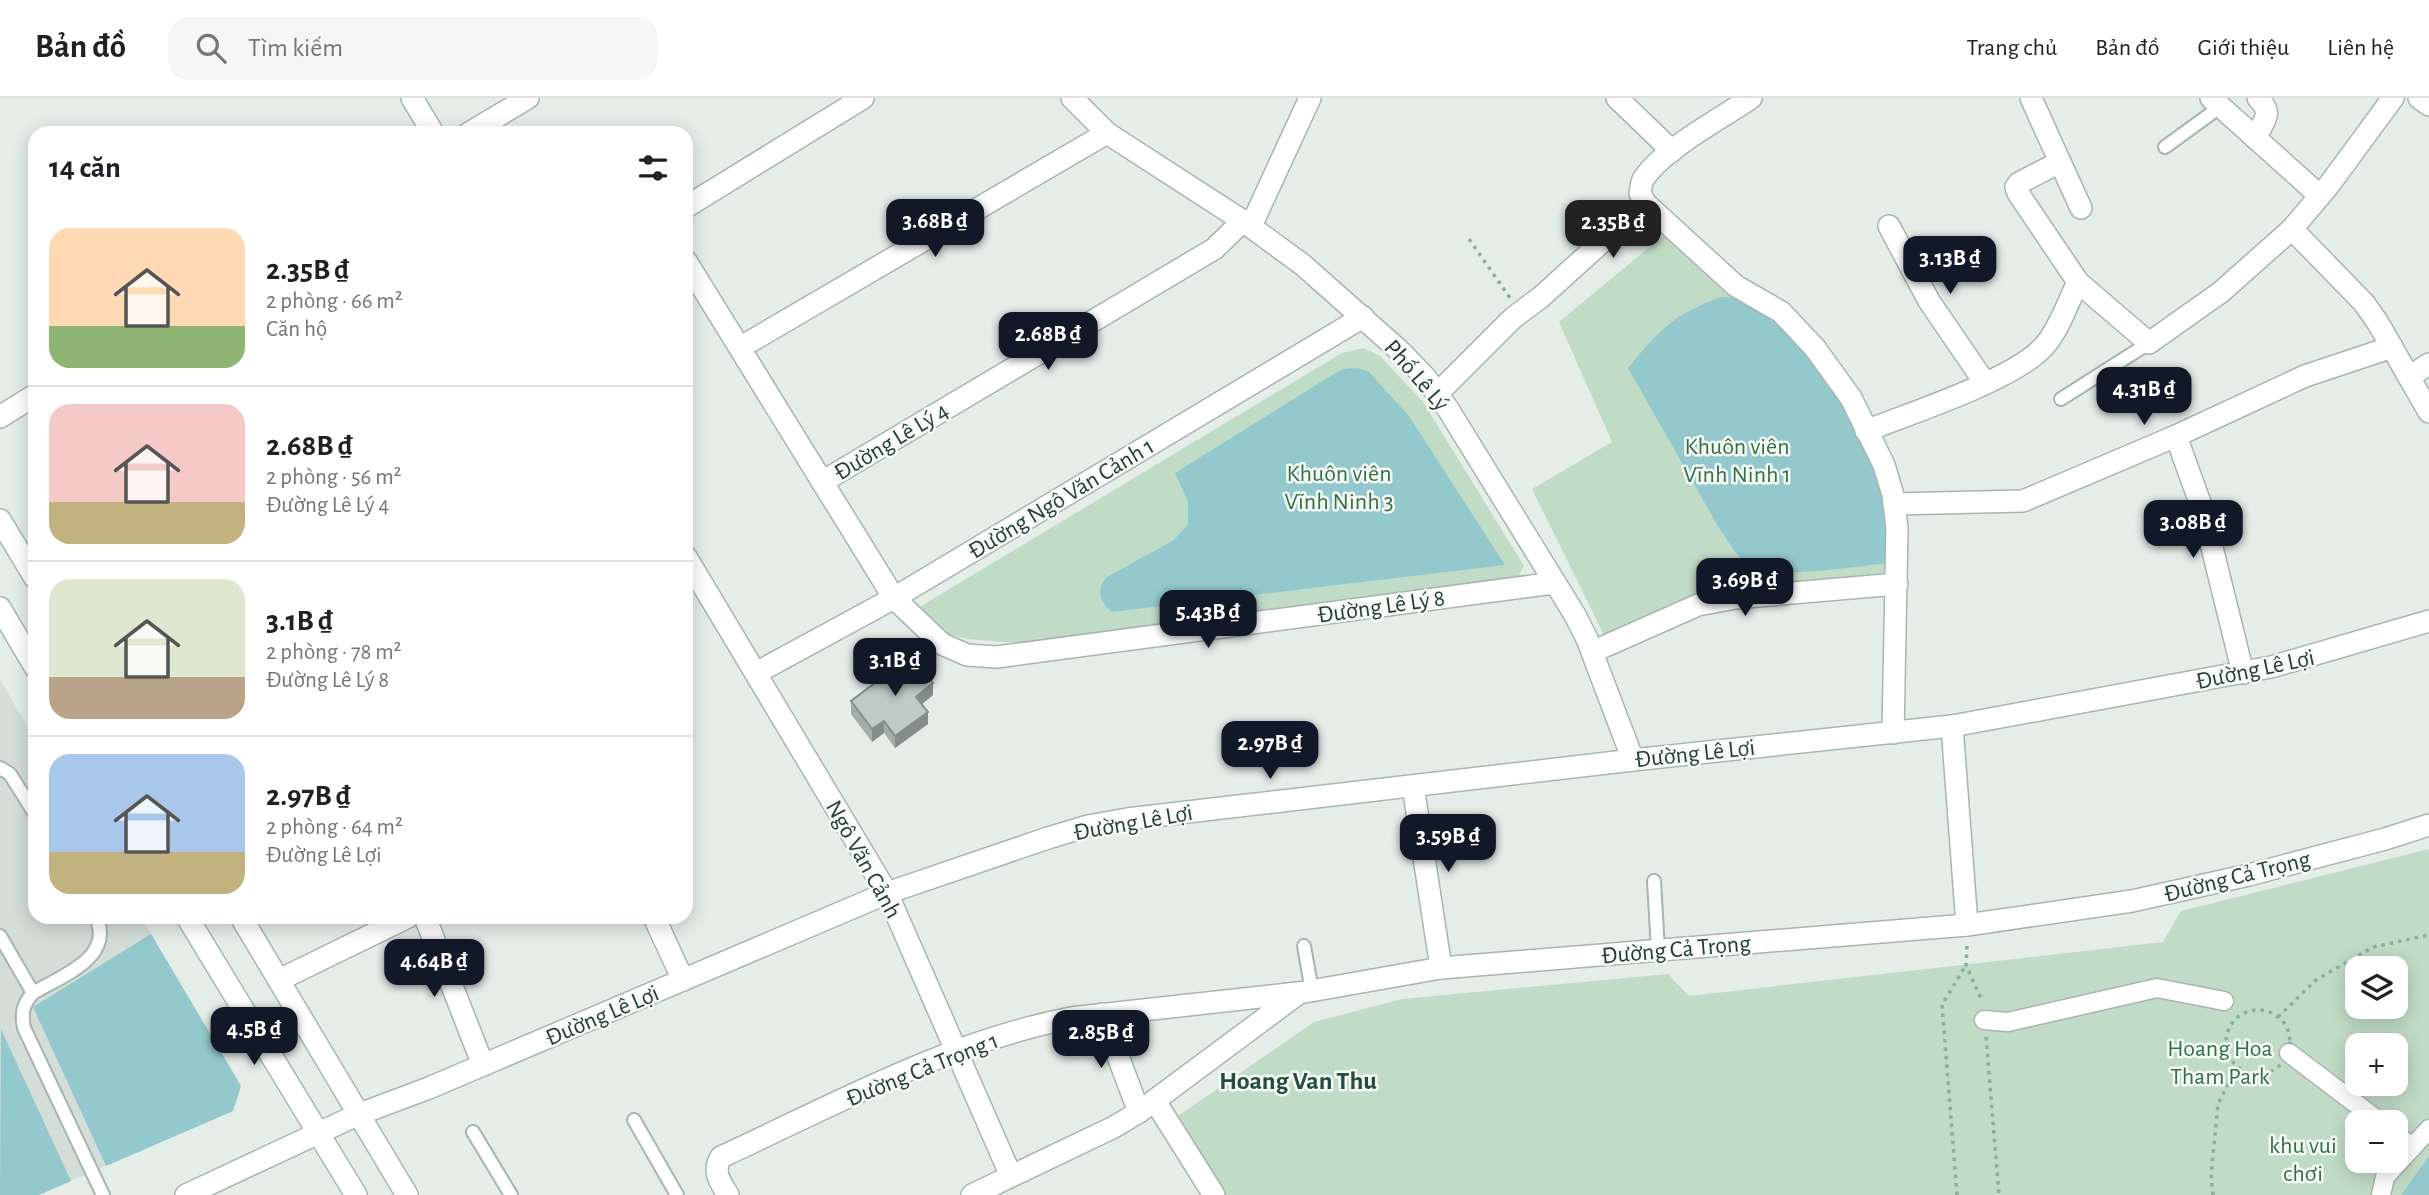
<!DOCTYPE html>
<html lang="vi">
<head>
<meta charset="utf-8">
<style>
  body { margin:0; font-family:"Alegreya Sans",sans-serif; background:#f6f6f6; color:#202124; height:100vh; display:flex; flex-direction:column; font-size:26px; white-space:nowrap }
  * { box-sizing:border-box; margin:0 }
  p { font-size:23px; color:#757577 }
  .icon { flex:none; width:38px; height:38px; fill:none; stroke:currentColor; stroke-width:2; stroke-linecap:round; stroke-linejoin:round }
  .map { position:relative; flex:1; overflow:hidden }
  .panel { position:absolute; left:28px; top:28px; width:665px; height:798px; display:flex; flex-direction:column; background:#fff; border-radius:21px; box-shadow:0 4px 18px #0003 }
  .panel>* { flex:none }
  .controls { position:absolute; left:2345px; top:858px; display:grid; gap:14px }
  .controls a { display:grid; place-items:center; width:63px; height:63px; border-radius:14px; background:#fff; box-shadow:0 4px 18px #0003; font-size:35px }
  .price { position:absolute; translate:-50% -60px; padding:0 16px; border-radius:14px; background:#111827; color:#fff; font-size:23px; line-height:46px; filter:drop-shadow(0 2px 4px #0008) }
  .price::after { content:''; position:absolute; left:50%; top:42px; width:21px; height:16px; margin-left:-10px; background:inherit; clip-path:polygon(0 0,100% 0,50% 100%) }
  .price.on { background:#222; color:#fff }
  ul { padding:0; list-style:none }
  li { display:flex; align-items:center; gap:21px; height:175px; padding:0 21px }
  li+li { border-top:2px solid #e0e0e0 }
  li span { display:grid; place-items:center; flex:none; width:196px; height:140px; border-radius:21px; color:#555 }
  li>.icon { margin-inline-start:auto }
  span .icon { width:84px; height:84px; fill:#fffc; stroke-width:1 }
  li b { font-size:30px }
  h2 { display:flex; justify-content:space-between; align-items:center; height:84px; padding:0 21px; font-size:30px }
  header { display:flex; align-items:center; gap:42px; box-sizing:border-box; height:98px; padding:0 35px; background:#fff; border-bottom:2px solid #e0e0e0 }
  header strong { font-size:33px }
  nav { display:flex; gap:38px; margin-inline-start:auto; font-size:24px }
  .search { width:490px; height:63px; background:#f6f6f6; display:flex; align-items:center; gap:18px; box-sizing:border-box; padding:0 24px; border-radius:21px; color:#757577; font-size:26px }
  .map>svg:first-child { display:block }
  .built { fill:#d4ddd8 }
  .green { fill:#c1dcc6; fill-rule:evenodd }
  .water { fill:#93c8cc }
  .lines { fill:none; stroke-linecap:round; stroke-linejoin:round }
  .service-casing { stroke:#a8b5af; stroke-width:16 }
  .pedestrian-casing { stroke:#a8b5af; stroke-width:21 }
  .minor-casing { stroke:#a8b5af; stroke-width:24 }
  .tertiary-casing { stroke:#a8b5af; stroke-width:24 }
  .secondary-casing { stroke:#a5b8b0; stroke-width:24 }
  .path { stroke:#89ad9f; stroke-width:3.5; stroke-dasharray:3.5 5; stroke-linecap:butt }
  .service { stroke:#fff; stroke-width:12 }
  .pedestrian { stroke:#fff; stroke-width:18 }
  .minor { stroke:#fff; stroke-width:21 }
  .tertiary { stroke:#fff; stroke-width:21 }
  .secondary { stroke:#fff; stroke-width:21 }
  .wall { fill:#a3aea9 }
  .shaded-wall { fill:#858d8a }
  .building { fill:#becac5; stroke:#858d8a; stroke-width:2 }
  .labels { text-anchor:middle; stroke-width:5; stroke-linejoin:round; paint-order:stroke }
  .street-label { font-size:24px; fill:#263d35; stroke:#f6faf7 }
  .park-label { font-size:24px; fill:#347046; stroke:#f6faf7 }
  .neighbourhood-label { font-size:26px; font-weight:bold; fill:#244d40; stroke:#f6faf7 }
</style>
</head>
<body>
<header>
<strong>Bản đồ</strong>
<div class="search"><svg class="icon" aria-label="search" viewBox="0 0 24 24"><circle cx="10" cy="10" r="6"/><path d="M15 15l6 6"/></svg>Tìm kiếm</div>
<nav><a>Trang chủ</a><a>Bản đồ</a><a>Giới thiệu</a><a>Liên hệ</a></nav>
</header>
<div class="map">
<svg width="2429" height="1097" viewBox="0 0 2429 1097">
  <rect width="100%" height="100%" fill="#e5ede9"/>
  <polygon class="built" points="0,582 35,641 35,819 141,819 241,988 233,1013 39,1097 0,1097"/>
  <g class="green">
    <polygon points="1664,137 1716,184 1765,208 1881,372 1892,475 1729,489 1678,503 1604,537 1532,391 1612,344 1559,224"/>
    <polygon points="1363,250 1380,258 1423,304 1524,468 1517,481 1016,545 968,541 937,534 921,508 1342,255"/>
    <path d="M2429 751V1097H1223L1178 1018 1314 924 1402 901 1668 876 1689 898 2163 844 2181 813ZM2357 870H2396V908H2357ZM2357 947H2396V985H2357ZM2357 1024H2396V1062H2357Z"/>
  </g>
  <g class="water">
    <path d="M1721 199 1748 201 1784 224 1838 293 1864 341 1881 389 1887 428 1888 465C1856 468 1778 482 1751 468 1737 461 1728 442 1719 430L1628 270C1660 231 1673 217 1721 199Z"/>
    <path d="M1358 270 1369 274 1409 318 1505 467 1112 514C1100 505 1095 491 1107 479L1174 442 1188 426V404L1175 375 1332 277 1343 271Z"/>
    <polygon points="151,836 241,988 233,1013 106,1068 33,909"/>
    <polygon points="1,931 71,1083 39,1097 0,1097"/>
    <polygon points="2429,1058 2429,1097 2401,1097"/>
  </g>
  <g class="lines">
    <g class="service-casing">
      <g id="service">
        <polyline points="2165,49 2220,9"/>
        <polyline points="2061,301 2149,245"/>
        <polyline points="0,670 10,676 35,716"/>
        <polyline points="1654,783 1658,852"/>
        <path d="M0 838 33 895C61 878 115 860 96 819"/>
        <polyline points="1304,848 1312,893"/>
        <path d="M33 895C23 906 21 915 24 930L103 1097"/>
        <polyline points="634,1022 677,1097"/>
        <polyline points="473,1034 511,1097"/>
      </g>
    </g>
    <g class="pedestrian-casing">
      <g id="pedestrian">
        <polyline points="1984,922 2008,924 2157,890 2224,903"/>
        <polyline points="2289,955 2380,1024"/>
        <polyline points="2396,1036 2412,1050"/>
        <polyline points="2381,1097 2385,1079 2429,1031"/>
      </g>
    </g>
    <g class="minor-casing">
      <g id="minor">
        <polyline points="412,0 433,35"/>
        <polyline points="1072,0 1107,35 1243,123 1303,167 1401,254 1425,279 1448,311 1575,517 1587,541 1633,662"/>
        <polyline points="1617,0 1672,53"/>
        <polyline points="2031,0 2060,64 2019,85 2016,89 2018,95 2078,184"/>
        <polyline points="2211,0 2320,98"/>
        <polyline points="2419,0 2429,7"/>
        <path d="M2255 40C2264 22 2274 16 2258 0"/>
        <polyline points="2060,64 2081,110"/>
        <polyline points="1645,105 1736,188 1781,214 1815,250 1851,300 1884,367 1893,397 1897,430 1893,635"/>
        <polyline points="686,109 863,0"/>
        <polyline points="1251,128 1310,0"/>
        <polyline points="1889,128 1929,203 1985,285"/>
        <polyline points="2292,131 2329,87 2393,0"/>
        <polyline points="686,163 894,500 942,546 967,557 997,559 1554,485"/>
        <polyline points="741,249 1107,35"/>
        <polyline points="2409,279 2429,266"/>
        <path d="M1437 296 1513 220 1541 199 1645 105 1640 95C1641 90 1641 84 1644 80 1665 50 1720 21 1751 0"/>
        <path d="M1866 333C1910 315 2018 281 2046 246 2060 229 2068 204 2078 184L2149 245 2221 194 2292 131 2364 205 2378 225 2429 314"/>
        <polyline points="2176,338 2203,413 2243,575"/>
        <polyline points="822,384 1214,151 1243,123"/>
        <polyline points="1894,406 2023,403 2176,338 2305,278 2392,249"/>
        <polyline points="686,459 887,795 1011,1078"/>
        <polyline points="1592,554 1698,507 1735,500 1897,486"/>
        <polyline points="756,575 894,500 1363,219"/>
        <polyline points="1952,628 1967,827"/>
        <polyline points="1413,688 1441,870"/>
        <polyline points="425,819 483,967"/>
        <polyline points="654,819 683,882"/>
        <polyline points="279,882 408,819"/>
        <polyline points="1102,916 1139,1014"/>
        <polyline points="1155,1003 1214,1097"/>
        <path d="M728 1097C720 1083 712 1074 721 1059 834 1007 947 944 1071 920L1297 895"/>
        <polyline points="972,1097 1114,1029 1139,1014 1299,895 1441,870 1967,827 2132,803 2249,777 2385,741 2429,727"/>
      </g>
    </g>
    <g class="tertiary-casing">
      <g id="tertiary">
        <polyline points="469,35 528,0"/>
        <polyline points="0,319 35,297"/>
      </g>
    </g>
    <g class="secondary-casing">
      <g id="secondary">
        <polyline points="0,422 35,480"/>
        <polyline points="0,510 35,569"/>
        <polyline points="187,819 356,1097"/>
        <polyline points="241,819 407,1097"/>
        <polyline points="186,1097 357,1017 429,990 887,795 1048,740 1088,728 1127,721 1633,662 1952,628 2271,569 2429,523"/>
      </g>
    </g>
    <g class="path">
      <polyline points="1469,141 1510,200"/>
      <polyline points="1967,848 1966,867 1982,903"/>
      <circle cx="2258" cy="944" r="32"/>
      <polyline points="2278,919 2316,882 2373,849 2429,837"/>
      <polyline points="1986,939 1999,1097"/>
      <polyline points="1957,1097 1942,907 1966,867"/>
      <polyline points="2213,1097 2211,1077 2218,1006 2237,969"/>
    </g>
    <use href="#service" class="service"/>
    <use href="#pedestrian" class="pedestrian"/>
    <use href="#minor" class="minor"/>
    <use href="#tertiary" class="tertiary"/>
    <use href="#secondary" class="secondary"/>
  </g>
  <polygon class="wall" points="933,597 922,606 928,626 895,650 884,635 872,644 851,616 851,603"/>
  <g class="shaded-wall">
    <polygon points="933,585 933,597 916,611 916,599"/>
    <polygon points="928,614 928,626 895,650 895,638"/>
    <polygon points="884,623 884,635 872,644 872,631"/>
  </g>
  <polygon class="building" points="912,557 933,585 916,599 928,614 895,638 884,623 872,631 851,603"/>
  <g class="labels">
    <g class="street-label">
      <text transform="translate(1417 277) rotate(49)" y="8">Phố Lê Lý</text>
      <text transform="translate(891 343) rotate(-31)" y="8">Đường Lê Lý 4</text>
      <text transform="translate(1061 400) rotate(-31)" y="8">Đường Ngô Văn Cảnh 1</text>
      <text transform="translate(1381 508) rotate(-8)" y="8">Đường Lê Lý 8</text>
      <text transform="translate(2255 571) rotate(-12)" y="8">Đường Lê Lợi</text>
      <text transform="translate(1695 655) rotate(-6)" y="8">Đường Lê Lợi</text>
      <text transform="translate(1133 724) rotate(-10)" y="8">Đường Lê Lợi</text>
      <text transform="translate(864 761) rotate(61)" y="8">Ngô Văn Cảnh</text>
      <text transform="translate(2237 778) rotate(-14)" y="8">Đường Cả Trọng</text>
      <text transform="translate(1676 851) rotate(-5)" y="8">Đường Cả Trọng</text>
      <text transform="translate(602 917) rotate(-23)" y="8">Đường Lê Lợi</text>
      <text transform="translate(922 971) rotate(-22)" y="8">Đường Cả Trọng 1</text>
    </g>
    <g class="park-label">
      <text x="1737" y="356">Khuôn viên<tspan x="1737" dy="28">Vĩnh Ninh 1</tspan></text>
      <text x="1339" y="383">Khuôn viên<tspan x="1339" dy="28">Vĩnh Ninh 3</tspan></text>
      <text x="2220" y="958">Hoang Hoa<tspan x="2220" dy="28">Tham Park</tspan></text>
      <text x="2303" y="1055">khu vui<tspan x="2303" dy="28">chơi</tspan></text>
    </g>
    <g class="neighbourhood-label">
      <text x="1298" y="991">Hoang Van Thu</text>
    </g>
  </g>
</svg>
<div class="controls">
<a><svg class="icon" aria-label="layers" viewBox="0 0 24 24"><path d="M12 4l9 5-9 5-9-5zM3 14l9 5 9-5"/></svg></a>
<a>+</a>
<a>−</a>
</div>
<b class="price" style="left:935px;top:161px">3.68B ₫</b>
<b class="price on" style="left:1613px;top:162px">2.35B ₫</b>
<b class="price" style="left:1950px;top:198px">3.13B ₫</b>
<b class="price" style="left:1048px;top:274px">2.68B ₫</b>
<b class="price" style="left:2144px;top:329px">4.31B ₫</b>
<b class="price" style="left:2193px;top:462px">3.08B ₫</b>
<b class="price" style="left:1745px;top:520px">3.69B ₫</b>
<b class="price" style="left:1208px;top:552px">5.43B ₫</b>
<b class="price" style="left:895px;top:600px">3.1B ₫</b>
<b class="price" style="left:1270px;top:683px">2.97B ₫</b>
<b class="price" style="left:1448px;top:776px">3.59B ₫</b>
<b class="price" style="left:434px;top:901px">4.64B ₫</b>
<b class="price" style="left:254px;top:969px">4.5B ₫</b>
<b class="price" style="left:1101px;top:972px">2.85B ₫</b>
<section class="panel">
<h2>14 căn<svg class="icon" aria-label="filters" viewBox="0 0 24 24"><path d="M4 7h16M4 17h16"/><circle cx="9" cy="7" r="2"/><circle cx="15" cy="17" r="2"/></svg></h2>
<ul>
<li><span style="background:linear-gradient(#ffd9b3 70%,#8fb573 0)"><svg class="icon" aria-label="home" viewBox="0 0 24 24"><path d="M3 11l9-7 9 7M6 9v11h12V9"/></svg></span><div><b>2.35B ₫</b><p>2 phòng · 66 m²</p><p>Căn hộ</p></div></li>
<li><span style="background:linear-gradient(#f6c9c9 70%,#c2b280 0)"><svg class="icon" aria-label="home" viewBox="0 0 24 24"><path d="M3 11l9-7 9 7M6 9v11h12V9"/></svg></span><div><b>2.68B ₫</b><p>2 phòng · 56 m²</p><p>Đường Lê Lý 4</p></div></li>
<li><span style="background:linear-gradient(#dfe7d0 70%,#b9a48a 0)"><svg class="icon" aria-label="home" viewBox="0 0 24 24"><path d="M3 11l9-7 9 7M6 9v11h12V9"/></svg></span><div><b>3.1B ₫</b><p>2 phòng · 78 m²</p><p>Đường Lê Lý 8</p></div></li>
<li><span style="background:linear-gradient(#a9c7e8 70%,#c2b280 0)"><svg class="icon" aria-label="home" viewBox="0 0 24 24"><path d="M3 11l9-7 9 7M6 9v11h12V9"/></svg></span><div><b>2.97B ₫</b><p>2 phòng · 64 m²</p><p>Đường Lê Lợi</p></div></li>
</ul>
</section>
</div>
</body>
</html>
